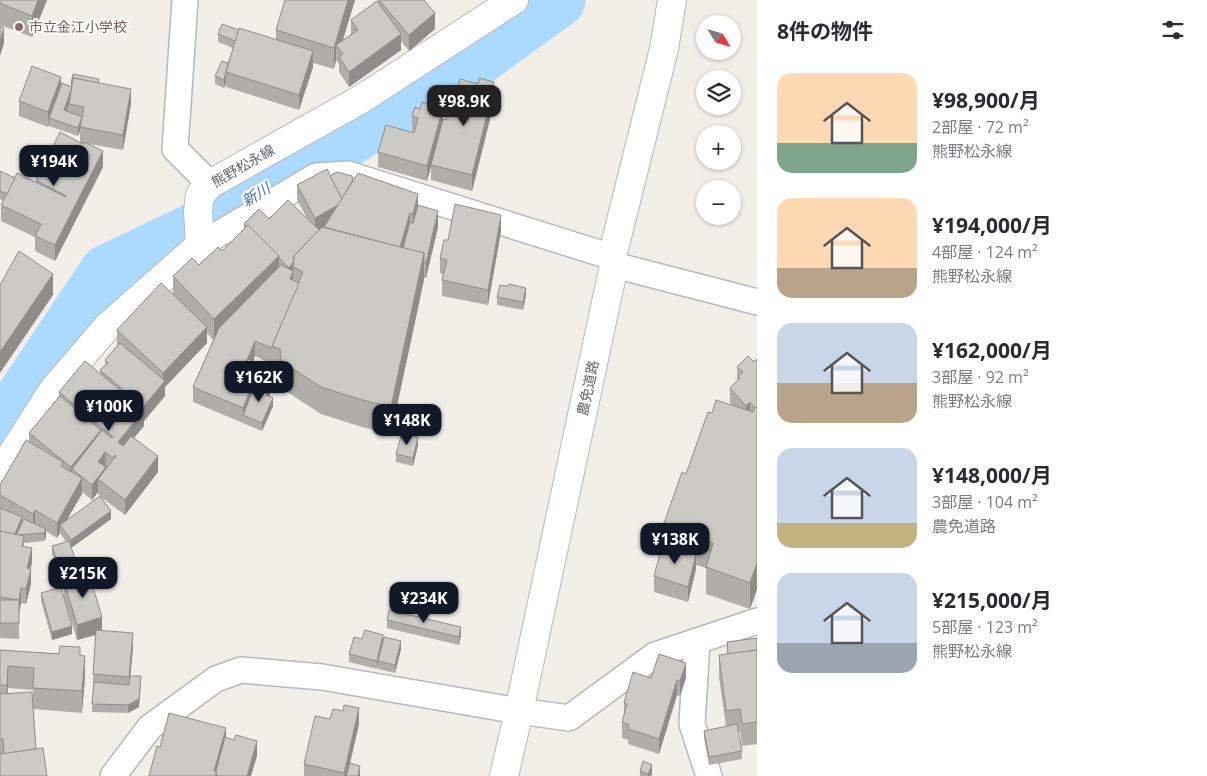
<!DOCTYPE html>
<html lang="ja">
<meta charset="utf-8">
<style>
body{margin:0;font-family:"Open Sans","Noto Sans JP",sans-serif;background:#f2f2f3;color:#2b2b33;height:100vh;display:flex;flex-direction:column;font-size:19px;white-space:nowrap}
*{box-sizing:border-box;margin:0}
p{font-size:16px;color:#7c7c81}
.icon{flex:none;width:28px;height:28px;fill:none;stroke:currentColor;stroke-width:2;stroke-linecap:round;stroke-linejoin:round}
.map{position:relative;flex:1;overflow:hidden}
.panel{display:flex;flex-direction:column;background:#fff;width:450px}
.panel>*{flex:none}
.needle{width:32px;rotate:127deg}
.tools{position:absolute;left:696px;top:15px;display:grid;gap:10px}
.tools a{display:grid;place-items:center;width:45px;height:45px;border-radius:50%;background:#fff;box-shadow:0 1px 4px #0004;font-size:25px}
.price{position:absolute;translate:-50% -42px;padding:0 11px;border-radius:10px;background:#111827;color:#fff;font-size:16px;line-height:32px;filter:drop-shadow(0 1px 2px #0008)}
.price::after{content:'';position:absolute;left:50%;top:30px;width:15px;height:11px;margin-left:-8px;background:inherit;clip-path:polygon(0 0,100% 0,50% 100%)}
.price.current{background:#222;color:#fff}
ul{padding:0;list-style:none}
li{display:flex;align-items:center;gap:15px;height:125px;padding:0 20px}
li span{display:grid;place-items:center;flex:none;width:140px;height:100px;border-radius:15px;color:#555}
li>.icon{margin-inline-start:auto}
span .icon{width:60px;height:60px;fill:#fffc;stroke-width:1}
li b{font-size:21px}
h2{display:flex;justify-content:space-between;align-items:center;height:60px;padding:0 20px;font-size:21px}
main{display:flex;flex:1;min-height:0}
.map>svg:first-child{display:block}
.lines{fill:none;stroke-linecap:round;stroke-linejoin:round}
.river{stroke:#aadaff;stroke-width:55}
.minor-casing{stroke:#b5b8bc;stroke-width:28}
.tertiary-casing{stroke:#b5b8bc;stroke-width:30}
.secondary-casing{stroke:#b6babf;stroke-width:30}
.minor{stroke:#fff;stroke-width:25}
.tertiary{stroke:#fff;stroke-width:28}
.secondary{stroke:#fff;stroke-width:28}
.wall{fill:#afaea9;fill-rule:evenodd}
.shaded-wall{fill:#8f8d8a}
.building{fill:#cccac5;stroke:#8f8d8a}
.education-dot{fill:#8d6e63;stroke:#fff;stroke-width:2}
.labels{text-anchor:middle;stroke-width:4;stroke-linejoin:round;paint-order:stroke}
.education-label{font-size:14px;fill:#785e54;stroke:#fff;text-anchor:start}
.street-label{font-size:14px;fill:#5f6368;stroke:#fff}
.water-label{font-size:15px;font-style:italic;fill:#4174aa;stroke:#fff}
</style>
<main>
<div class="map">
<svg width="757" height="776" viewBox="0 0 757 776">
<rect width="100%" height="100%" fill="#f1efe8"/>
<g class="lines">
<path class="river" d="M0 432 107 272 216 220 467 66 558 0"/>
<g class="minor-casing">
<g id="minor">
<path d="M185 0 175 149 210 184"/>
<path d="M200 245 316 176 348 174 612 257"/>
<path d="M614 265 757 302"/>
<path d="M697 641 692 724 709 776"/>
<path d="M113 776 150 727 216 679 241 670 322 677 519 711 569 718 655 655 757 621"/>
</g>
</g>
<g class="tertiary-casing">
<path id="tertiary" d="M504 776 519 711 614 265 612 257 664 49 672 0"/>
</g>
<g class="secondary-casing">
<path id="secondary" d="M0 473 53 390 107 327 200 245 198 211 200 195 210 184 363 98 514 0"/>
</g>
<use href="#minor" class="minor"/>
<use href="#tertiary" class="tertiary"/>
<use href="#secondary" class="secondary"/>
</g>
<g class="wall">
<path d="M0 0H47L32 37 0 25Z"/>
<path d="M285 0H355L342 41 351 35V20L378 3V0H424L435 29 409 51 401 41V50L349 87 339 72V64L336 60 334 69 313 63V67L299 110 226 87V83L224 88 215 84V76L228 63 233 48 218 42V34L239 30 276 40V30Z"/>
<path d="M99 83 131 104 123 150 89 144 103 167 55 261 35 251V237L1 221V205L3 201 0 199V171L15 178 36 182V180L80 142V131L78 136 49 126V125L48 127 19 116V101L61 85 71 86V84Z"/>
<path d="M494 97 493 107 472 191 431 180V166L427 181 378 167V152L414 133V132L412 131V116L446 120Z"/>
<path d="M330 176 353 180 418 208 438 227 426 278H424L391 434 362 427 321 414 281 388 280 376 272 373V364L255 356 253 361 263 385 270 395 269 397 273 406 262 431 193 402V387L213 340 207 333V343L165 387V396L144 421V426L134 438 158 472 125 515 101 497 111 519 71 548 81 576 102 631 133 648 130 676 141 684 139 707 128 713 92 712 93 690V674L96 635 77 640 64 597V590L52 554V546L66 542 60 533 57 538 46 531V537L44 541 24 543V546L32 563 30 569 31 584 26 604 21 603 19 614V639L0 638V485L29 442V433L59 397V392L100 374V370L105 365V360L118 346 117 345V330L173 295V276L199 265 222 251 244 229V224L269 219 307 218 297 200V185ZM82 492 92 500 98 492V494L100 496 67 520Z"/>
<path d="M501 231 488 305 442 296V280L443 274 440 273V258L448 240Z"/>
<path d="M526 295 523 310 497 305V297Z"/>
<path d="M757 359 750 609 706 594V568L696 565V569L688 602 654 592V576L663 544V526L712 413 732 405 730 403V388L737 381V367L754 362Z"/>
<path d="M418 445 413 466 396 462V454Z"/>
<path d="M41 593 72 634 52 640 41 601Z"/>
<path d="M387 620 461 635 459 645 387 628Z"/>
<path d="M757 638V744L742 746 740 731H738L742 751V759L709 765 704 738V731L726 726 719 677V655L727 654V642Z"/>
<path d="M362 639 383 641 401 649 395 673 378 669V664L377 669 349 662V654Z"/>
<path d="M0 650 80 655 85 677 82 713 33 709 36 749 0 754ZM8 688 33 690V707L8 694Z"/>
<path d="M651 678H686L680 696 677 695 659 754 628 744V740L622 738V722L624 716V703Z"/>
<path d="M330 719 359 724 350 763 360 774V776H304V764Z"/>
<path d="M640 771 652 773 651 776H640Z"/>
</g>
<g class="shaded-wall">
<path d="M38 0H47L32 37V16Z"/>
<path d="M348 0H355L340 50 336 45V60L334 69V48Z"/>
<path d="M435 13V29L409 51V35Z"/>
<path d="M4 28V43L0 56V41Z"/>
<path d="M401 34V50L349 87V72Z"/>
<path d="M313 51V67L299 110V95Z"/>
<path d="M226 75V83L224 88V80Z"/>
<path d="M61 77V92L49 118 48 127V112Z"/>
<path d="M494 82 493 107 472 191V175Z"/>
<path d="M72 87V95L64 118V110Z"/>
<path d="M131 89V104L123 150V135Z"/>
<path d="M443 108V124L427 181V166Z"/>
<path d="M82 117 80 127V131L78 136V128Z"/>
<path d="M103 151V167L55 261V245Z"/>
<path d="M418 194V216L413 235V214Z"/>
<path d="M343 202V217L315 233V218Z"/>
<path d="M438 211V227L426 278V263Z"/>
<path d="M410 213V234L403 257 399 250Z"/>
<path d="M501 215V231L488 305V290Z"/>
<path d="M322 233 293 267V287L289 283V268Z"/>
<path d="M424 253V280L391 434V407Z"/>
<path d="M279 256V277L214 340V319Z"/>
<path d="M53 274V295L0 373V352Z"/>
<path d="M526 288V295L523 310V302Z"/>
<path d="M207 327V343L165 387V396L144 421V426L118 457V442L143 412V407L163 383V373Z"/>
<path d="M255 341V356L245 381V365Z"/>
<path d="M261 364V379L243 415V423V408Z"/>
<path d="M270 387V395L266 403V395Z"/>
<path d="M273 398V406L262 431V423Z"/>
<path d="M750 402V418L746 421V406Z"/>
<path d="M101 430V445L72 469V481L71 482V467Z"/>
<path d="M418 437V445L413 466V458Z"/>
<path d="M105 452 106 483 98 479V492L92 500V485L98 462Z"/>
<path d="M158 456V472L125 515V500Z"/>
<path d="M82 478V494L62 528 60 525V533L57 538V523Z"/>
<path d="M35 510V525L33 529V514Z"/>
<path d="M111 511V519L71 548V540Z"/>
<path d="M22 517V525L18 535 14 537Z"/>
<path d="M46 529V537L44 541V533Z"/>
<path d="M32 548V563L27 583V568Z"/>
<path d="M696 554V569L688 602V587Z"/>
<path d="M757 563V590L750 609V583Z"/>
<path d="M31 569V584L26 604V589Z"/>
<path d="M21 588V603L19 614V639V600Z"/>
<path d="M102 617V633L77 640V625Z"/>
<path d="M72 626V634L52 640V632Z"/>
<path d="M461 627V635L459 645V637Z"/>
<path d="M133 633V648L129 692V677Z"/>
<path d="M383 635V643L378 661 377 669V661Z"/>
<path d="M401 641V649L395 673V665Z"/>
<path d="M85 656V677L82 713V691Z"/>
<path d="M686 663V678L680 696V681Z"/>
<path d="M8 666V688L7 707V685Z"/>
<path d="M141 676 139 707 128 713V705Z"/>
<path d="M677 680V695L659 754V739Z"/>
<path d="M359 708V724L347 776H344Z"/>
<path d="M226 728V750L218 776H214V771Z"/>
<path d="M257 741V756L251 776H247Z"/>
<path d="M652 765V773L651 776H648Z"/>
<path d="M360 766V776H358Z"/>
</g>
<g class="building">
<path d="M0 0H38L32 16 0 3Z"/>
<path d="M285 0H348L334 48 276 30Z"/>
<path d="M379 0H424L435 13 409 35Z"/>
<path d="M377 1 401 34 349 72 339 57 343 54 336 45 358 30 351 20Z"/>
<path d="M222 24 239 30 235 41 218 34Z"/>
<path d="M0 26 4 28 0 41Z"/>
<path d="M239 28 313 51 299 95 226 72Z"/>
<path d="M222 61 228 63 224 80 215 76Z"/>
<path d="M32 66 61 77 48 112 19 101Z"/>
<path d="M73 74 99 79 98 83 73 78 72 84H71Z"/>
<path d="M73 78 131 89 123 135 80 127 84 107 69 104Z"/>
<path d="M479 78 494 82 492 91H493L472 175 431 165 443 119 446 120 455 87H458L460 79 478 84Z"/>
<path d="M62 83 72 87 64 110 82 117 78 128 49 118Z"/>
<path d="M422 102 443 108 427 166 378 152 386 125 414 133 418 118 412 116 415 107 420 109Z"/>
<path d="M60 132 83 144 84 142 103 151 55 245 35 236 41 224 1 205 17 173 66 197V196L36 180Z"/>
<path d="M327 169 342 199 338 205 315 218 297 185Z"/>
<path d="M0 171 15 178 7 194 0 191Z"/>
<path d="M337 172 352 176 353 180 342 199 330 176Z"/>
<path d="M358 173 418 194 413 214 410 213 400 247 324 227Z"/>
<path d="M288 200 319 230 294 256 293 263 289 268 279 258V256L248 225 247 226 244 224 259 209 269 219Z"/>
<path d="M455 204 501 215 488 290 442 280 447 260 440 258 444 240H448Z"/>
<path d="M418 205 438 211 426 263 424 262V253L403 248 410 222 413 223Z"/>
<path d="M248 225 279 256 214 319 173 276 192 258 199 265 218 247 222 251Z"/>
<path d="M322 227 424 253 391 407 362 400 321 387 281 361 280 349 272 346 303 272 293 267 294 256Z"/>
<path d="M19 251 53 274 0 352V285Z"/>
<path d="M281 265 293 271 290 279 299 283 272 346V348L255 341 245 365V366L248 359 261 364 243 408 193 387 219 328Z"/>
<path d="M161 283 207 327 163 373 117 330Z"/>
<path d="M509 284 526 288 523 302 497 297 500 285 508 286Z"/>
<path d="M120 343 165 381 143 407 100 370 108 363 105 360Z"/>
<path d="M748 356 754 362 757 359V408H755L750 402 746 406 730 388 740 378 738 376 743 372 737 367Z"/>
<path d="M85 361 144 410 118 442 123 446 131 436 158 456 125 500 98 479 116 456 115 455 113 458 105 452 98 462 106 467 92 485 72 469 102 430 112 438 113 437 59 392Z"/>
<path d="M258 378 263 380 261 384 270 387 266 395 273 398 262 423 243 415Z"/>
<path d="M60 396 101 430 71 467 29 433Z"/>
<path d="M716 400 753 412 755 407 757 408V563L750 583 706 567 713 543 663 526 682 472 686 474 708 412 712 413Z"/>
<path d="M402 433 418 437 413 458 396 454Z"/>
<path d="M26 440 63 462 61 466 82 478 57 523 35 510 33 514 0 495V485Z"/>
<path d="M100 496 111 511 71 540 60 525Z"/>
<path d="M0 508 22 517 15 534 0 531Z"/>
<path d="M24 519 46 529 44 533 19 535H16Z"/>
<path d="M0 531 24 536 22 546 32 548 27 568 31 569 26 589 21 588 19 600 0 597Z"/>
<path d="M69 541 81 576 64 581V582L52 546Z"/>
<path d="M663 543 696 554 688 587 654 576Z"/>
<path d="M89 574 102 617 77 625 64 581Z"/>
<path d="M61 587 72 626 52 632 41 593Z"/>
<rect x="0" y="600" width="19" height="23"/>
<path d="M389 610 461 627 459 637 387 620Z"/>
<path d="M96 630 133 633 129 677 93 674Z"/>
<path d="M365 630 383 635 377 661 349 654 354 637 362 639Z"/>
<path d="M384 637 401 641 395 665 378 661Z"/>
<path d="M757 638V650L728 654 727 642Z"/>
<path d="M60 646 80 647V655L85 656 82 691 33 688 34 668 8 666 7 685H0V650L59 654Z"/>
<path d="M757 650V722L742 724 740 709 726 711 719 655Z"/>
<path d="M659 654 686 663 680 681 677 680 659 739 628 729 629 725 622 722 627 704 624 703 633 672 651 678Z"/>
<path d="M130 676H141L139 699 128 705 92 704 94 682 129 685Z"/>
<path d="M32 692 36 749 4 754 3 739H0V694Z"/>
<path d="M344 705 359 708 344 773 304 764 315 716 330 719 333 709 343 711Z"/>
<path d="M169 713 226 728 214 771H217L215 776H149L157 746 160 747Z"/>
<path d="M737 724 742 751 709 757 704 731Z"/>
<path d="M236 735 257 741 247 776H217L216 771 225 737 234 740Z"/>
<path d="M43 748 47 776H0V754Z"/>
<path d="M643 761 652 765 648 774 640 771Z"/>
<path d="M350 763 360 766 358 776H346Z"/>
</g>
<circle class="education-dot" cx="19" cy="27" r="5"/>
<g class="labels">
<g class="education-label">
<text x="29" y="32">市立金江小学校</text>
</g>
<g class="street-label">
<text transform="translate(243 166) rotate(-30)" y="5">熊野松永線</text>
<text transform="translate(588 388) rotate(-78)" y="5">農免道路</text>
</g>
<g class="water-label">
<text transform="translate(256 195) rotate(-32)" y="5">新川</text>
</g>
</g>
</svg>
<div class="tools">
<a><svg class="needle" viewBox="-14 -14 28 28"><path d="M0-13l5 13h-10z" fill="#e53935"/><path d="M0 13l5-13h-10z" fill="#7c7c81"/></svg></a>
<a><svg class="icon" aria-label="layers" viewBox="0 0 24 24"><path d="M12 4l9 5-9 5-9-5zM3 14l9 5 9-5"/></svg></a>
<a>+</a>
<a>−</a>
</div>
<b class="price current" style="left:464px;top:127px">¥98.9K</b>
<b class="price" style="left:54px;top:187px">¥194K</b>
<b class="price" style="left:259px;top:403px">¥162K</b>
<b class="price" style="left:109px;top:432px">¥100K</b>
<b class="price" style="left:407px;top:446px">¥148K</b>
<b class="price" style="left:675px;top:565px">¥138K</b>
<b class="price" style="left:83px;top:599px">¥215K</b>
<b class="price" style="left:424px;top:624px">¥234K</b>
</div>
<section class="panel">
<h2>8件の物件<svg class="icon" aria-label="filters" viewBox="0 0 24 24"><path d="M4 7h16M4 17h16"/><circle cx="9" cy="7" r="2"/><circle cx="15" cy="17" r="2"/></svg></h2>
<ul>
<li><span style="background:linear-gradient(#ffd9b3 70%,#7fa58c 0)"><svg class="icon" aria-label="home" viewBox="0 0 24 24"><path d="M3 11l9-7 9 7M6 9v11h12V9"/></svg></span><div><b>¥98,900/月</b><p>2部屋 · 72 m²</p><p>熊野松永線</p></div></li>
<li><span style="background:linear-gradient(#ffd9b3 70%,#b9a48a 0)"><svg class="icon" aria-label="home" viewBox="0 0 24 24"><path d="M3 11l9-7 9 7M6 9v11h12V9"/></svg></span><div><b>¥194,000/月</b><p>4部屋 · 124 m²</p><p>熊野松永線</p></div></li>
<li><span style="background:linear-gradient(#c9d6e8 60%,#b9a48a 0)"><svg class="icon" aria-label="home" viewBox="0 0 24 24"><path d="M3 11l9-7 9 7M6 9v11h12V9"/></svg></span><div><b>¥162,000/月</b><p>3部屋 · 92 m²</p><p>熊野松永線</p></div></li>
<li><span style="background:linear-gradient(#c9d6e8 75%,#c2b280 0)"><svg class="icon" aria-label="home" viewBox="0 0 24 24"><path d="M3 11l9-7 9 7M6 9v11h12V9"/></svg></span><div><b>¥148,000/月</b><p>3部屋 · 104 m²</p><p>農免道路</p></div></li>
<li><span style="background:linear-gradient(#c9d6e8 70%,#9aa5b1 0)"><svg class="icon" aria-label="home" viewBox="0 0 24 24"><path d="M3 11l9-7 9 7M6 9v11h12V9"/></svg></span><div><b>¥215,000/月</b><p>5部屋 · 123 m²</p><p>熊野松永線</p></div></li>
</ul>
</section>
</main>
